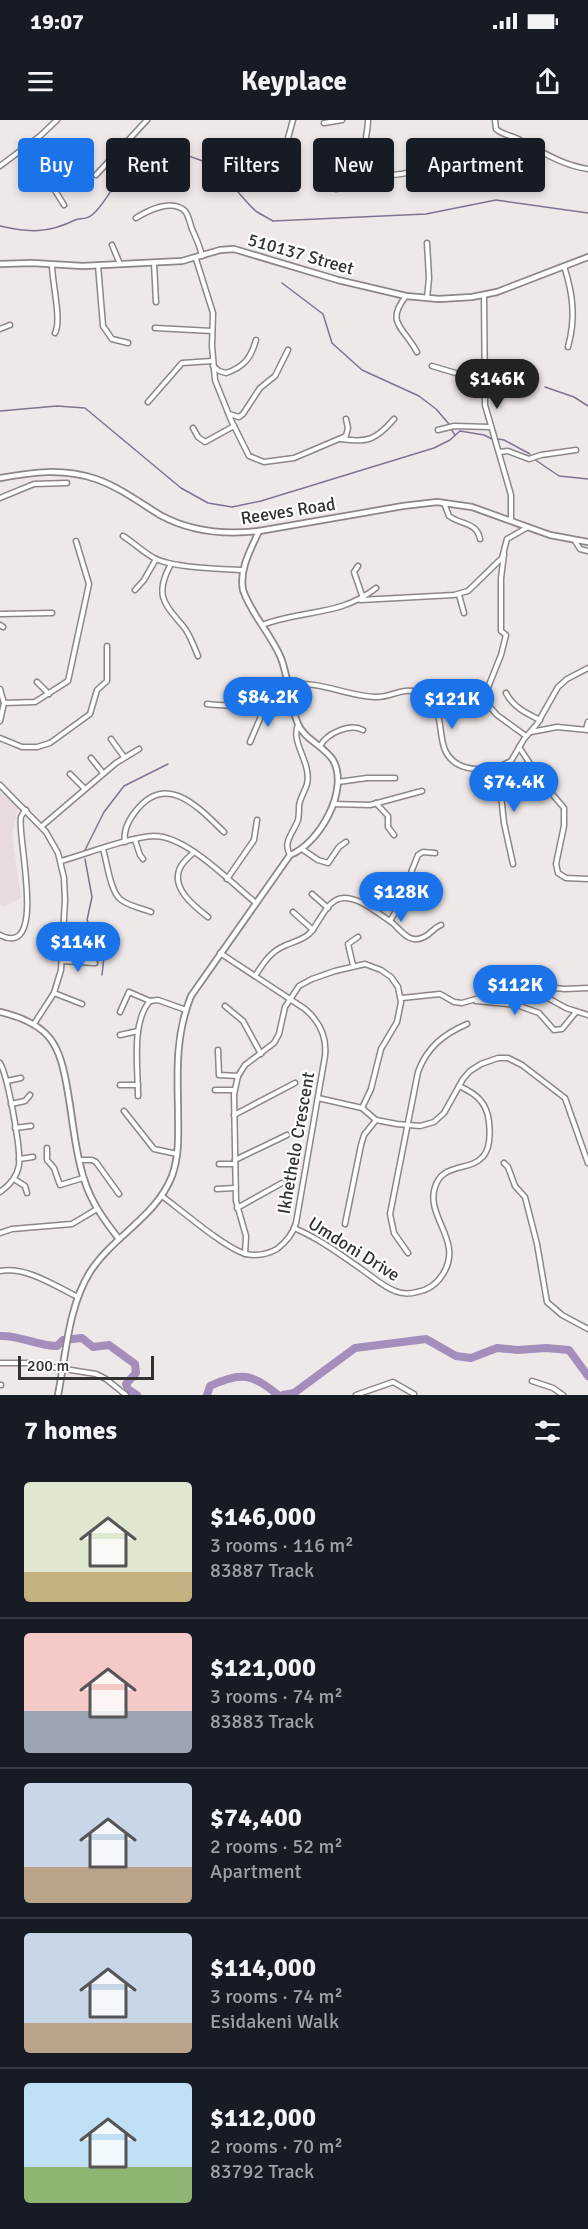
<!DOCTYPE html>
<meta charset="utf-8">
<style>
body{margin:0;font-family:Signika,sans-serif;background:#242831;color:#f1f3f6;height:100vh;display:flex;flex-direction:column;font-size:22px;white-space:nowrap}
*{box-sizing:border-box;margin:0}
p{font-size:20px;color:#9ea1a6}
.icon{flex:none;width:33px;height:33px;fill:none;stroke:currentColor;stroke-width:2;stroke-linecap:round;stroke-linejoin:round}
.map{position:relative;height:1275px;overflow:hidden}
.panel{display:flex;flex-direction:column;background:#171b24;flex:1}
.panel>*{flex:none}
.hud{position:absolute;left:18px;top:18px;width:552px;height:54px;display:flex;gap:12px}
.scale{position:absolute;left:18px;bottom:15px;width:136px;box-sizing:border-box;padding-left:6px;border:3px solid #343132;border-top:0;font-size:16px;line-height:21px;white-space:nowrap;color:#343132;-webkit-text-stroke:4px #fff;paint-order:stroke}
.price{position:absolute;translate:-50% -51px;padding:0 14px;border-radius:21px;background:#1a73e8;color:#fff;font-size:20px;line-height:39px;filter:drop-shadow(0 2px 3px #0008)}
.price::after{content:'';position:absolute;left:50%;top:36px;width:18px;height:14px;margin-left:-9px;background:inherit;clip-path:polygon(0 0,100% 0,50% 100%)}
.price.active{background:#222;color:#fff}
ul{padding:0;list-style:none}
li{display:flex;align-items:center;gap:18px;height:150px;padding:0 24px}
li+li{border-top:2px solid #363941}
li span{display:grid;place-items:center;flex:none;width:168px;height:120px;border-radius:6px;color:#555}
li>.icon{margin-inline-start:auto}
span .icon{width:72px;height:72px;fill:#fffc;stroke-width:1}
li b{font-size:26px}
h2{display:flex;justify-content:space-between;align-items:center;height:72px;padding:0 24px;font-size:26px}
.pill{padding:0 21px;border-radius:6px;background:#171b24;box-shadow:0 3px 9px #0003;font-size:21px;line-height:54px}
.pill.active{background:#1a73e8;color:#fff}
.status{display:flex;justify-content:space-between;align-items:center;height:42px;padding:0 30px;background:#171b24;direction:ltr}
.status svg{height:16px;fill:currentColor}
header{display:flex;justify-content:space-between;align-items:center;height:78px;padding:0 24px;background:#171b24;font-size:27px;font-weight:700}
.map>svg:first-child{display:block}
.built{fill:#e9dadd}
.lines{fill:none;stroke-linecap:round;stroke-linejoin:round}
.stream{stroke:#827292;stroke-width:1.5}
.river{stroke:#a48ebb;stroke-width:8}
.minor-casing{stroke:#8d8687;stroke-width:7}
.tertiary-casing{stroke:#8d8687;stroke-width:8}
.minor{stroke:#fff;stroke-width:4}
.tertiary{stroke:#fff;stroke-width:4.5}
.labels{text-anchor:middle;stroke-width:4.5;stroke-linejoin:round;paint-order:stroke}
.street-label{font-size:18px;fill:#343132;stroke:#fff}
</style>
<div class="status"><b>19:07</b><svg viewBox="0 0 49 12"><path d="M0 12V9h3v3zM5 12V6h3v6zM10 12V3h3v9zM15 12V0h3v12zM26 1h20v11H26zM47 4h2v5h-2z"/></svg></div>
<header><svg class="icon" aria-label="menu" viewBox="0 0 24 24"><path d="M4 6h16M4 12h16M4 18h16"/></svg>Keyplace<svg class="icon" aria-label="share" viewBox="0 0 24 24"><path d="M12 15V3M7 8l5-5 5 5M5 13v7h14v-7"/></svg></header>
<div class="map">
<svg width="588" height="1275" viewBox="0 0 588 1275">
<rect width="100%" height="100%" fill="#efe8e9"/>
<path class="built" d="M0 672 18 688 12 714 21 778 4 787 0 785Z"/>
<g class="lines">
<g class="stream">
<path d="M0 106C29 113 49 113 75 100 80 98 86 100 92 95 105 84 110 69 122 56 142 31 172 29 200 40 226 50 237 75 257 92 262 95 268 98 273 101L426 94 496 80 588 93"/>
<path d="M282 163 323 194 332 223 362 250 419 276 436 289 449 304"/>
<path d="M545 267 574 277 588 286"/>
<path d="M0 291 57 286 85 288 181 368 208 383 232 387 261 381 434 328 450 320 460 311 484 315 492 319"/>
<path d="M451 309 455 315"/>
<path d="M498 319 504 320 530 334"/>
<path d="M534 339 559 356 588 359"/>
<path d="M84 732 104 692 124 666 168 644"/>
<path d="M85 739 92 777 87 800 104 836 102 855"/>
</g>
<g class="river">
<path d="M0 1216C20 1215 37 1226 57 1226L63 1220 82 1218 93 1227 109 1225 135 1244 136 1253 126 1264 128 1269 137 1275"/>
<path d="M207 1275 210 1266C241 1251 253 1254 278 1275"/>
<path d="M283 1275 294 1273 355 1228 426 1219 456 1236 471 1238 497 1228 518 1230 546 1228 569 1230 588 1256"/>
</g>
<g class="minor-casing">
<g id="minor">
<path d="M368 0C368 11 364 22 365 33 367 62 398 56 418 50"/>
<path d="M495 0 496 9C503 15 510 15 518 19 541 31 561 45 588 49"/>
<path d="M324 3 342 0"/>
<path d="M288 18 293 0"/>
<path d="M20 31 46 56 64 85"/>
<path d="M0 46 40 16 57 0"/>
<path d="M96 55 147 0"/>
<path d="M336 69C359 67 359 54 365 35"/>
<path d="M136 98C147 91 172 78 185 91 189 96 190 104 192 109 196 118 200 126 202 136"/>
<path d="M112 125 120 144"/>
<path d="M196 139 213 193 212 226 215 260 231 300 249 336 264 342 294 338 346 316 348 308 346 299"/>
<path d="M154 143 156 182"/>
<path d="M52 145C52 162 62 201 55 213"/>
<path d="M98 145 103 206 112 219 128 223"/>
<path d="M564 146C573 174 576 198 568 227"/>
<path d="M484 175 485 285 511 375V400"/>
<path d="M406 176C385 203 403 206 417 232"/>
<path d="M427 178 429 158 427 123"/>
<path d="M155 208 212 211"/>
<path d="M0 209 10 205"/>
<path d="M213 246 219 251 226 253C244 247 251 238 256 220"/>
<path d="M432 246 459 254 476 251 485 253"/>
<path d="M148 282 182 243 212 241"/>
<path d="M229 294 239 297 243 294 260 268 275 256 288 230"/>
<path d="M193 308 198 317 205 322 234 306"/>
<path d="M438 310 454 306 490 307"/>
<path d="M341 319C367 323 376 320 394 299"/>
<path d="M499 332 508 331 529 339 541 335 576 330"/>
<path d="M0 378 34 364 67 363"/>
<path d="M444 383 449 396C461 405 477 402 480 419"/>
<path d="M123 416C134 423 143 432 154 438 173 448 221 449 243 450"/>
<path d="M575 421 580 429 588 431"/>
<path d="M504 434 501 458V511L506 515 501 535 487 570 488 579 490 587 497 595 526 616"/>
<path d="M171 444C155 473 162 482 183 506 190 514 194 527 198 536"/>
<path d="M358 446 354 452 363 478"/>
<path d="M135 470 144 460 156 439"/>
<path d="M459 475 464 493"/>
<path d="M360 480 454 475 468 471 502 438 507 419 528 407"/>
<path d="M0 494 52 493"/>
<path d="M0 505 3 507"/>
<path d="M262 505C303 489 339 497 376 468"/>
<path d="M37 562 49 574"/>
<path d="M289 565C319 560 346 576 375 577 394 578 405 563 424 576 445 590 437 610 445 630 456 655 492 652 511 641L524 619 537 604 558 567 567 559 588 548"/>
<path d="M0 569 4 583 0 601"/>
<path d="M506 573C513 587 526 593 540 600"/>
<path d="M4 583 35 582 68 561 89 464 76 421"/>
<path d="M207 584C236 587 266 586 295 590"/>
<path d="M586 609 588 602"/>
<path d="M531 612 557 607 588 610"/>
<path d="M0 618 22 627H37L50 623 90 594 97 570 107 561V526"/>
<path d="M111 619 124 637"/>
<path d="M250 622 265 587"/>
<path d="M320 626C327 613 350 603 363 610"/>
<path d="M519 627 542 662 564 688V706L556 744 558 753 566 758 588 759"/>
<path d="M91 638 103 653"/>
<path d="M508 643 500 666 504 703 513 744"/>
<path d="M70 654 85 669"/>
<path d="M338 662 367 658H395"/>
<path d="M0 665 46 712 58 733 64 758 65 780 61 850 54 873 34 904"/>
<path d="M376 683 388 696V707L394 715"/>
<path d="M333 684 370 685 422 671"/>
<path d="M42 706 116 643 139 629"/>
<path d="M135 720 140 735 143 739"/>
<path d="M125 722C123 711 128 701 135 692 166 651 198 687 224 712"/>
<path d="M103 729C107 742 110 770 120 779 128 786 141 788 151 792"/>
<path d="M302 729 318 740 328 743 339 727 346 722"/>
<path d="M194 732C190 736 184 741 181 746 169 767 194 786 208 797"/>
<path d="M290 735C282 722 294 712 298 700 299 695 299 691 299 686 300 678 305 671 307 664 312 643 290 622 298 605"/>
<path d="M61 741C86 734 130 717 154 716 187 716 230 762 256 783"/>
<path d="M227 759 254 720 257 700"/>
<path d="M312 774 328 788"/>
<path d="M293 792 313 810"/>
<path d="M390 801C401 809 408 825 424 817 431 814 433 808 441 805"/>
<path d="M64 810 87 811"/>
<path d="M0 815C49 840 16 713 21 697 22 694 23 693 26 690"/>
<path d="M62 841 95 843"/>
<path d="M353 845 348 824 358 817"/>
<path d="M255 856C263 844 270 832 284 826 293 822 302 820 309 814 320 803 327 778 344 778 361 778 377 793 390 801L405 776 412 750 418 735 423 732 435 733"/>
<path d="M528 867 566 888 588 895"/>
<path d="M54 873 82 884"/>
<path d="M402 878 440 874 454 882 462 883 500 872 533 866 565 869 588 868"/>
<path d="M476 881 517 885 539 893 554 910 562 909 576 892"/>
<path d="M225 886 243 901 261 934"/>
<path d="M120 892 129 872 150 881"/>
<path d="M120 915 138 911"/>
<path d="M218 930 219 955 238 956"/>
<path d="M0 943C8 957 21 1029 19 1045 17 1057 10 1065 0 1072"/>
<path d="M7 961 21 958"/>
<path d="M120 965H138"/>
<path d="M215 970H234"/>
<path d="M138 976C138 948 131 902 150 881L158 880 186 890"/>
<path d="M318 978 362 988 376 1000 397 1004 420 1006 434 1002 444 993 463 959 470 951 481 944 498 938H508L522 945 565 978 588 1043"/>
<path d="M11 984 25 981 30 975"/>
<path d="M124 991 154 1029 177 1034"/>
<path d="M234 995 295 963"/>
<path d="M15 1008 31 1006"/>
<path d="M47 1028V1040L54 1048 60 1065 83 1058"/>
<path d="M19 1039 33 1037"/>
<path d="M79 1040H92L96 1042 119 1074"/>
<path d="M235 1040 287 1015"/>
<path d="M504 1043 508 1047 515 1066 525 1077 537 1124 547 1182 562 1195 588 1209"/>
<path d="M219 1044H235"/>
<path d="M14 1059 25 1066 27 1073"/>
<path d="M217 1069 235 1068"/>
<path d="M162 1076C181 1090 226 1129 246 1134 256 1136 268 1134 277 1129 286 1122 293 1114 296 1103L325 936C327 917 319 901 305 889L220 833"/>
<path d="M237 1088 282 1063"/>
<path d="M345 1104 361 1025 364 1015 376 1000"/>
<path d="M294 1108C320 1119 341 1135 364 1151 374 1158 384 1167 395 1171 402 1174 410 1174 417 1172 428 1170 437 1164 443 1154 464 1121 425 1097 435 1067 446 1032 496 1065 489 1002 487 983 477 974 459 966"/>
<path d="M0 1113 12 1109 72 1104 97 1089"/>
<path d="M408 1133 394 1113 390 1094 418 952C427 927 444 914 467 904"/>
<path d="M245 1134 246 1116 236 1081 234 974 238 956 245 945 274 923 279 914 285 887 299 866 312 859 335 851 365 844 381 850 391 857 398 867 401 882 397 902 381 929 371 969 362 988"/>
<path d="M0 1151C26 1146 55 1166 78 1177"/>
<path d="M0 1243H27L96 1254 106 1259 126 1275"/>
<path d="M532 1261 553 1268 563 1275"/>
<path d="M0 1265H1"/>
<path d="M356 1275 393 1262 414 1274"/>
</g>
</g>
<g class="tertiary-casing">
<g id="tertiary">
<path d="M0 144 32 143 83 146 182 141 220 130 234 129 338 160 406 176 439 179 472 177 497 172 588 137"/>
<path d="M0 358C33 352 63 348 96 359 119 367 139 382 160 395 191 412 224 415 259 411L403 386 437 382 472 387 550 415 588 422"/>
<path d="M0 892C51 904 60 924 68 973 73 1001 75 1032 84 1059 91 1082 104 1100 119 1119"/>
<path d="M58 1275C66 1235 68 1187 90 1152 113 1116 156 1097 172 1056 180 1034 178 1011 178 988 177 949 176 913 191 876L290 735C319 724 350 670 333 640 324 626 304 619 298 604 289 583 289 559 281 538 271 514 251 494 243 470 239 449 251 429 259 411"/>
</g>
</g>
<use href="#minor" class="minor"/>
<use href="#tertiary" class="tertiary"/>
</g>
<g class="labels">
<g class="street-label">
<text transform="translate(301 134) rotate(16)" y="6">510137 Street</text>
<text transform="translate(288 391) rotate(-9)" y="6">Reeves Road</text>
<text transform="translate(296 1023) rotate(-80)" y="6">Ikhethelo Crescent</text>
<text transform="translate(354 1129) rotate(32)" y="6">Umdoni Drive</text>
</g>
</g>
</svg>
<div class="scale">200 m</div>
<b class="price active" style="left:497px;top:290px">$146K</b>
<b class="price" style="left:268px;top:608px">$84.2K</b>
<b class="price" style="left:452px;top:610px">$121K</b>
<b class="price" style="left:514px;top:693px">$74.4K</b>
<b class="price" style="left:401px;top:803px">$128K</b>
<b class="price" style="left:78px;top:853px">$114K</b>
<b class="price" style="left:515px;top:896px">$112K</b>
<div class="hud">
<a class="pill active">Buy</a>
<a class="pill">Rent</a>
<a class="pill">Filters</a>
<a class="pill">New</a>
<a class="pill">Apartment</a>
</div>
</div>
<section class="panel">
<h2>7 homes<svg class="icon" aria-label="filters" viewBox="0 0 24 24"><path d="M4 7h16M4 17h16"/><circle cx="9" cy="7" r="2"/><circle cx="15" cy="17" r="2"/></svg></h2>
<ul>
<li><span style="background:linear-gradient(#dfe7d0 75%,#c2b280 0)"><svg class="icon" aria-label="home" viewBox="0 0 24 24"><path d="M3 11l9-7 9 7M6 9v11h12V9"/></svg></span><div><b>$146,000</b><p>3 rooms · 116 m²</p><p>83887 Track</p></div></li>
<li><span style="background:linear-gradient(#f6c9c9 65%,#9aa5b1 0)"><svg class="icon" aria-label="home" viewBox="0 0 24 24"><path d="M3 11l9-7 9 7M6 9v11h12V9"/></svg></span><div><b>$121,000</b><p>3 rooms · 74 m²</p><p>83883 Track</p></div></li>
<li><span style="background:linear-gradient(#c9d6e8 70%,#b9a48a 0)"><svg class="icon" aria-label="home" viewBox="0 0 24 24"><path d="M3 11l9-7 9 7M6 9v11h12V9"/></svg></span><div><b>$74,400</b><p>2 rooms · 52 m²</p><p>Apartment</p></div></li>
<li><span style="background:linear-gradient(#c9d6e8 75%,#b9a48a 0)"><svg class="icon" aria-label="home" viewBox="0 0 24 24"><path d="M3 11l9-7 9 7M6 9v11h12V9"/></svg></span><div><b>$114,000</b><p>3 rooms · 74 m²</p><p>Esidakeni Walk</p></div></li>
<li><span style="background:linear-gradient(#bfe0f5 70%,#8fb573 0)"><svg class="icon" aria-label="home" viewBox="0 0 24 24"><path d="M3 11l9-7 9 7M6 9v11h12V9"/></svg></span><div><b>$112,000</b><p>2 rooms · 70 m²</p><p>83792 Track</p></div></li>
</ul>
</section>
